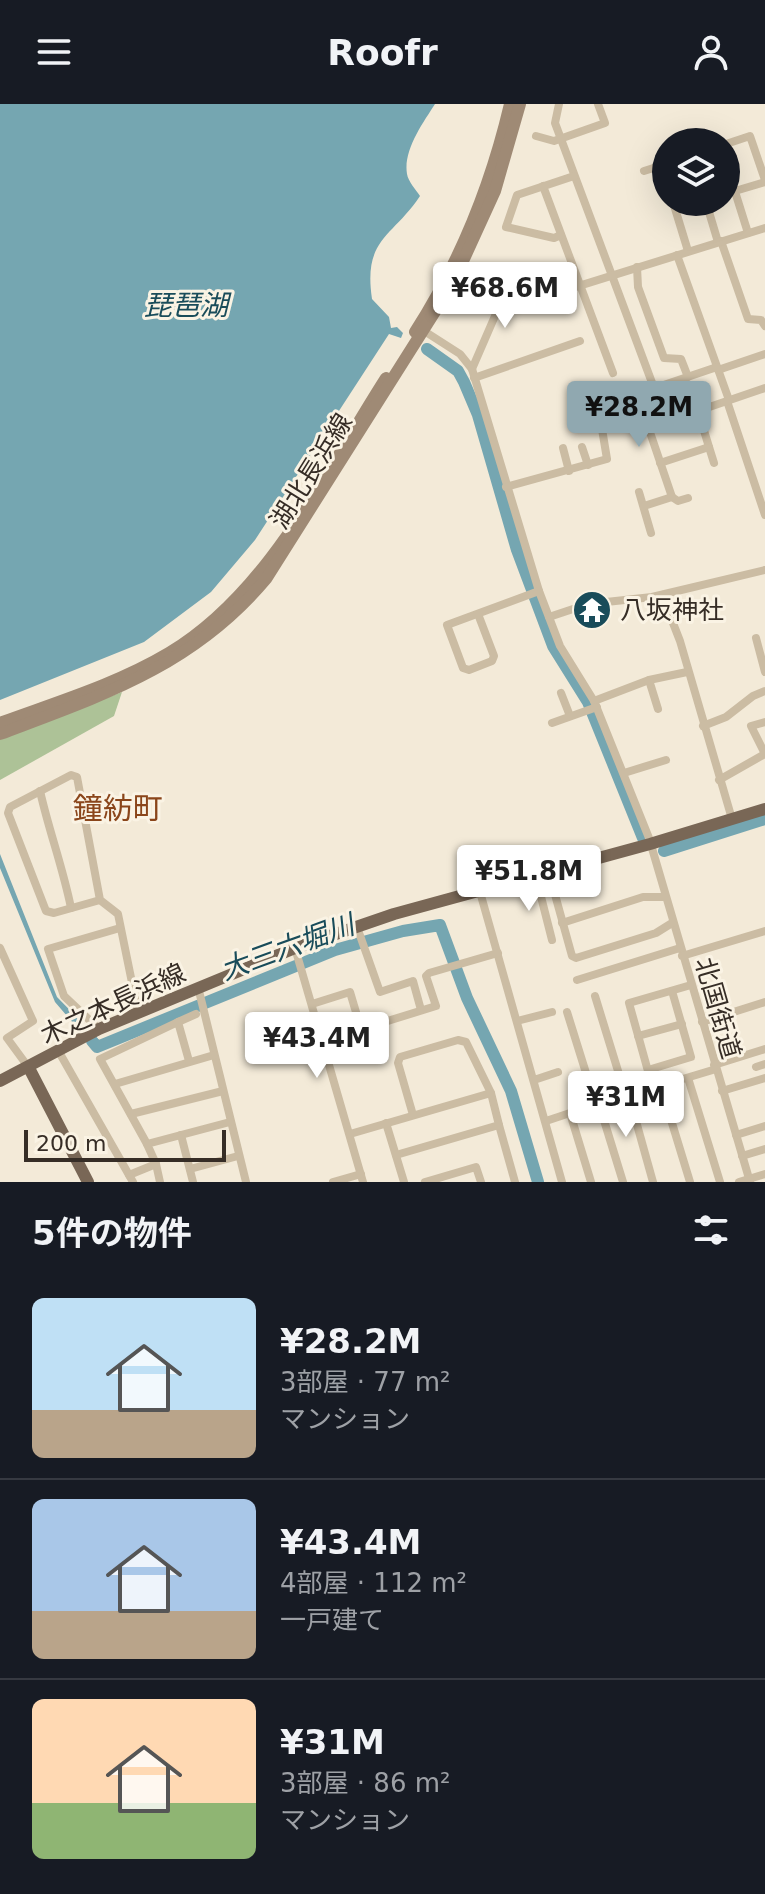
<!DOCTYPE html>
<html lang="ja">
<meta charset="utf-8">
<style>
body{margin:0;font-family:"DejaVu Sans","Noto Sans JP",sans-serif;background:#242831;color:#f1f3f6;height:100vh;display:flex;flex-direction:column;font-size:30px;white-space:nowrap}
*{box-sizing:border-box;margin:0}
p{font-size:26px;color:#9ea1a6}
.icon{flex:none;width:44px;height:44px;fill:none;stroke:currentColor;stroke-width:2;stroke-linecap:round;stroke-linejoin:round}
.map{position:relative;height:1078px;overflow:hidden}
.panel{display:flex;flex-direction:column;background:#171b24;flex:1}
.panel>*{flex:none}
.tools{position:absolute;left:652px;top:24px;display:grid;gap:16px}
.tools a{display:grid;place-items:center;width:88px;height:88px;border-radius:50%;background:#171b24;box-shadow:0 8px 32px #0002;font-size:40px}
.scale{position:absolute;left:24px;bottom:20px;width:202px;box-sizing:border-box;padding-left:8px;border:4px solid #362d26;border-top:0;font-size:22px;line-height:28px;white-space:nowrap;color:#362d26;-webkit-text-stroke:6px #faf3e4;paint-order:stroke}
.price{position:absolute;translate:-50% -68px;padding:0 18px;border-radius:8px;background:#fff;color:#222;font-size:26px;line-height:52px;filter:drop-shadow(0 2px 4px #0008)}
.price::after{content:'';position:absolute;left:50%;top:48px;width:24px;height:18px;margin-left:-12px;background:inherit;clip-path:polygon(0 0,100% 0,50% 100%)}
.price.active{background:#90a8b0;color:#111}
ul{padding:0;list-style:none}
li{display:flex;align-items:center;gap:24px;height:200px;padding:0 32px}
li+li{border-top:2px solid #363941}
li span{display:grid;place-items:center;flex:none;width:224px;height:160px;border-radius:12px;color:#555}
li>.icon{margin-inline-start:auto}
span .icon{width:96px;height:96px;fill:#fffc;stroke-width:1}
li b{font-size:34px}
h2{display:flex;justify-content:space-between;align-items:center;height:96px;padding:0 32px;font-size:34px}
header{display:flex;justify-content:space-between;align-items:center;height:104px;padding:0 32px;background:#171b24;font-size:36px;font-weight:800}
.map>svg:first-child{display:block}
.green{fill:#adc297}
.water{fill:#75a6b1}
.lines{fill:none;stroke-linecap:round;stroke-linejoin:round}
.river{stroke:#75a6b1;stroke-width:12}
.street{stroke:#cbbca3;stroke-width:8}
.secondary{stroke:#9f8a75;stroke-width:12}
.primary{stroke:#796756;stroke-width:12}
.labels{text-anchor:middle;stroke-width:6;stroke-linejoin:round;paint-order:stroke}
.street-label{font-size:26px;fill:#362d26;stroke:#faf3e4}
.poi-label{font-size:26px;fill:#362d26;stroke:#faf3e4;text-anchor:start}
.water-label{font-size:28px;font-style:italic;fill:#194c5a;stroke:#faf3e4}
.quarter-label{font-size:30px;fill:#8a451a;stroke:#faf3e4}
</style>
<header><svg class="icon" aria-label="menu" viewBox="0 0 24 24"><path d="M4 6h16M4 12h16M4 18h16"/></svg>Roofr<svg class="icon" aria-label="person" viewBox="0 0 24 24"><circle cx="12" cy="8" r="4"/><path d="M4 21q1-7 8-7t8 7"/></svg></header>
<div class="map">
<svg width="765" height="1078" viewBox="0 0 765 1078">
<rect width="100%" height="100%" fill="#f3ead8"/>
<path class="green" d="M122 588 114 612 0 676V635Z"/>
<g class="water">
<path d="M0 0H435C423 19 403 46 407 70 408 77 416 86 420 92 392 134 363 134 372 195L389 213 391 224 397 223 403 229 401 234 389 230 255 436 211 488 144 538 0 596Z"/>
<path d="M0 750 57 893 106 943 97 947 55 898 0 764Z"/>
</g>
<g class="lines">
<g class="river">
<path d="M427 245 458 267 464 278 478 311 517 446 553 542 588 598 643 734"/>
<path d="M664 747 765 715"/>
<path d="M92 937 97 943 335 846 403 827 440 821 467 894 511 987 538 1078"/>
</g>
<g class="street">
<path d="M559 0 555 19 654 284"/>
<path d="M536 32 554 37 605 19 598 0"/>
<path d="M726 40 750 32 765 76"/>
<path d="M726 59 748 129"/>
<path d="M662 61 666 75"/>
<path d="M644 67 666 60"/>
<path d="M543 82 613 269"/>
<path d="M735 87 765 78"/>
<path d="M673 98 688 147"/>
<path d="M706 98 718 138"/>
<path d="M561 131 554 134 506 123 517 91 574 72"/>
<path d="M721 137 748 215 761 216 765 222"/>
<path d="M677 151 729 296"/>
<path d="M637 163 638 183 664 254 681 255 688 273"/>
<path d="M495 208 765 124"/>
<path d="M421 225 460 250 472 265 539 487 560 542 594 597 649 734 750 1078"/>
<path d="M472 265 511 175"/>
<path d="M718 266 765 250"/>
<path d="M474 274 580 237"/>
<path d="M611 293 618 311"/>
<path d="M727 297 765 411"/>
<path d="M648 324 765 284"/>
<path d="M582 343 588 361"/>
<path d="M709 343 714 359"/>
<path d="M563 344 569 367"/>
<path d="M660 359 709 343 698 307"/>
<path d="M506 383 607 355 601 319 641 301"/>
<path d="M639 388 651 429"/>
<path d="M672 393 678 397 688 394"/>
<path d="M644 402 672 393 637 290 717 263"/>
<path d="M662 491 680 537 732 715"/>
<path d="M478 510 494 552 492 557 469 566 463 564 447 521 539 487"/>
<path d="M549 513 588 500 652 493 765 466"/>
<path d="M756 534 765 568"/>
<path d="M649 576 658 605"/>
<path d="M561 589 570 612"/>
<path d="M594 597 649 576 687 568"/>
<path d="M765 618 751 622 765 650"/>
<path d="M552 619 597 603"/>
<path d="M703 622 726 613 753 592 765 587"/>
<path d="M624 669 666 656"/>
<path d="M719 676 763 651"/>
<path d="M40 687C49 727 63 764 71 804"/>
<path d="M549 769 572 852 576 854 656 829 672 819"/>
<path d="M536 773 552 836"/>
<path d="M480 788 562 1078"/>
<path d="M100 796 54 809 46 807 8 709 10 703 71 671 77 673 100 796 118 810 138 908"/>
<path d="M562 819 643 793H665"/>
<path d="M357 823 380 888 413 877 421 906"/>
<path d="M0 844 33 917 7 934 29 964"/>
<path d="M295 844 363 1078"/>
<path d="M682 852 765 827"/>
<path d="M577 876 680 844"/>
<path d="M198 883 246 1078"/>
<path d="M595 892 626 993"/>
<path d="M312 900 350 888 361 925"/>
<path d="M567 908 596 1001"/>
<path d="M517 917 552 908"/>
<path d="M178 918 196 910"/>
<path d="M702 918 765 898"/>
<path d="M99 925 64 892 48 845 120 824"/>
<path d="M638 932 682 920"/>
<path d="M323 937 436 902 426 872 429 869 498 849"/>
<path d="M59 948 133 1078"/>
<path d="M714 961 765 945"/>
<path d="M756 963 765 960"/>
<path d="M648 966 691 953 672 887"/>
<path d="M688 974 720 1078"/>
<path d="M534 976 558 968"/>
<path d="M115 980 214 951"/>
<path d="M661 983 690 1078"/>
<path d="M653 985 629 899 691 881"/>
<path d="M722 987 765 974"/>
<path d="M629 992 653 1078"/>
<path d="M599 1000 623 1078"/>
<path d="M570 1009 716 965"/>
<path d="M131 1010 223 987"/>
<path d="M546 1017 570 1009 591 1078"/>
<path d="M386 1019 404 1078"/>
<path d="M499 1021 515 1078"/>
<path d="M350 1030 491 989"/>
<path d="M181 1031 193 1078"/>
<path d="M736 1031 765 1022"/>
<path d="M147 1040 100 955 178 918 189 957"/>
<path d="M396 1051 499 1021 491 989 466 938 458 936 400 953 398 959 413 1011"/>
<path d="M742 1052 765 1045"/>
<path d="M156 1060 160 1078"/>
<path d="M190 1065 238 1052"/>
<path d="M129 1071 156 1060 147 1040 230 1018"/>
<path d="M333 1078 361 1070"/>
<path d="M425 1078 476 1063 481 1078"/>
<path d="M739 1078 765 1070"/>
</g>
<g class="secondary">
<path d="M415 228C460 158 491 81 510 0"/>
<path d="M0 619C57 598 117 580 169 549 268 490 325 369 386 274"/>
<path d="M0 630C103 591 193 562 266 475L453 179 495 87 520 0"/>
</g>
<g class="primary">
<path d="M29 964 88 1078"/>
<path d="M0 977 99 925 295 844 394 810 650 740 765 705"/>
</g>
</g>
<defs>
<g id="temple-disc" transform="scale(2)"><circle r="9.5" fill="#194c5a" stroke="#faf3e4"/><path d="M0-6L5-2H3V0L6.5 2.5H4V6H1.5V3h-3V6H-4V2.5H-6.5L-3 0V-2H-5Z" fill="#fff"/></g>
</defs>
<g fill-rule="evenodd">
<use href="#temple-disc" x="592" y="506"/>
</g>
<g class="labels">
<g class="street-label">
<text transform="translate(311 367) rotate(-58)" y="9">湖北長浜線</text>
<text transform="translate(113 900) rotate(-25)" y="9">木之本長浜線</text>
<text transform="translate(718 904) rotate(74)" y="9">北国街道</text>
</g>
<g class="poi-label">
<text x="620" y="515">八坂神社</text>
</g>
<g class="water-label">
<text x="186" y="211">琵琶湖</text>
<text transform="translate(287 843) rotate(-20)" y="10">大三六堀川</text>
</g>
<g class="quarter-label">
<text x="118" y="715">鐘紡町</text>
</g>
</g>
</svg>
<div class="tools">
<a><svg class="icon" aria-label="layers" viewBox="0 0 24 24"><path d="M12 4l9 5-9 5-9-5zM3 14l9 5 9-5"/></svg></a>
</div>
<div class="scale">200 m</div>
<b class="price" style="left:505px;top:226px">¥68.6M</b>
<b class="price active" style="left:639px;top:345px">¥28.2M</b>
<b class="price" style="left:529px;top:809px">¥51.8M</b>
<b class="price" style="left:317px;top:976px">¥43.4M</b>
<b class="price" style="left:626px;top:1035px">¥31M</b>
</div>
<section class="panel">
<h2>5件の物件<svg class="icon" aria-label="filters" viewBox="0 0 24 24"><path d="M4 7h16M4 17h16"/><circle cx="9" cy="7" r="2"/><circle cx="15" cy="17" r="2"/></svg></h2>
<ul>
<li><span style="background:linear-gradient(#bfe0f5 70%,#b9a48a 0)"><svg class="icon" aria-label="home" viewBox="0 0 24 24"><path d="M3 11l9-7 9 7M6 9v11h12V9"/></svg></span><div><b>¥28.2M</b><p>3部屋 · 77 m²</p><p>マンション</p></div></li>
<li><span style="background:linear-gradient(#a9c7e8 70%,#b9a48a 0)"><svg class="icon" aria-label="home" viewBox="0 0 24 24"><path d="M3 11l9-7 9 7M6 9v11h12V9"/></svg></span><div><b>¥43.4M</b><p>4部屋 · 112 m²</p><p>一戸建て</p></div></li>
<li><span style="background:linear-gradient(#ffd9b3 65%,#8fb573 0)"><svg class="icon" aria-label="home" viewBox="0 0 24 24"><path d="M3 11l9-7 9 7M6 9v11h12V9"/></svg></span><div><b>¥31M</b><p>3部屋 · 86 m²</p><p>マンション</p></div></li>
</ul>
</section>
